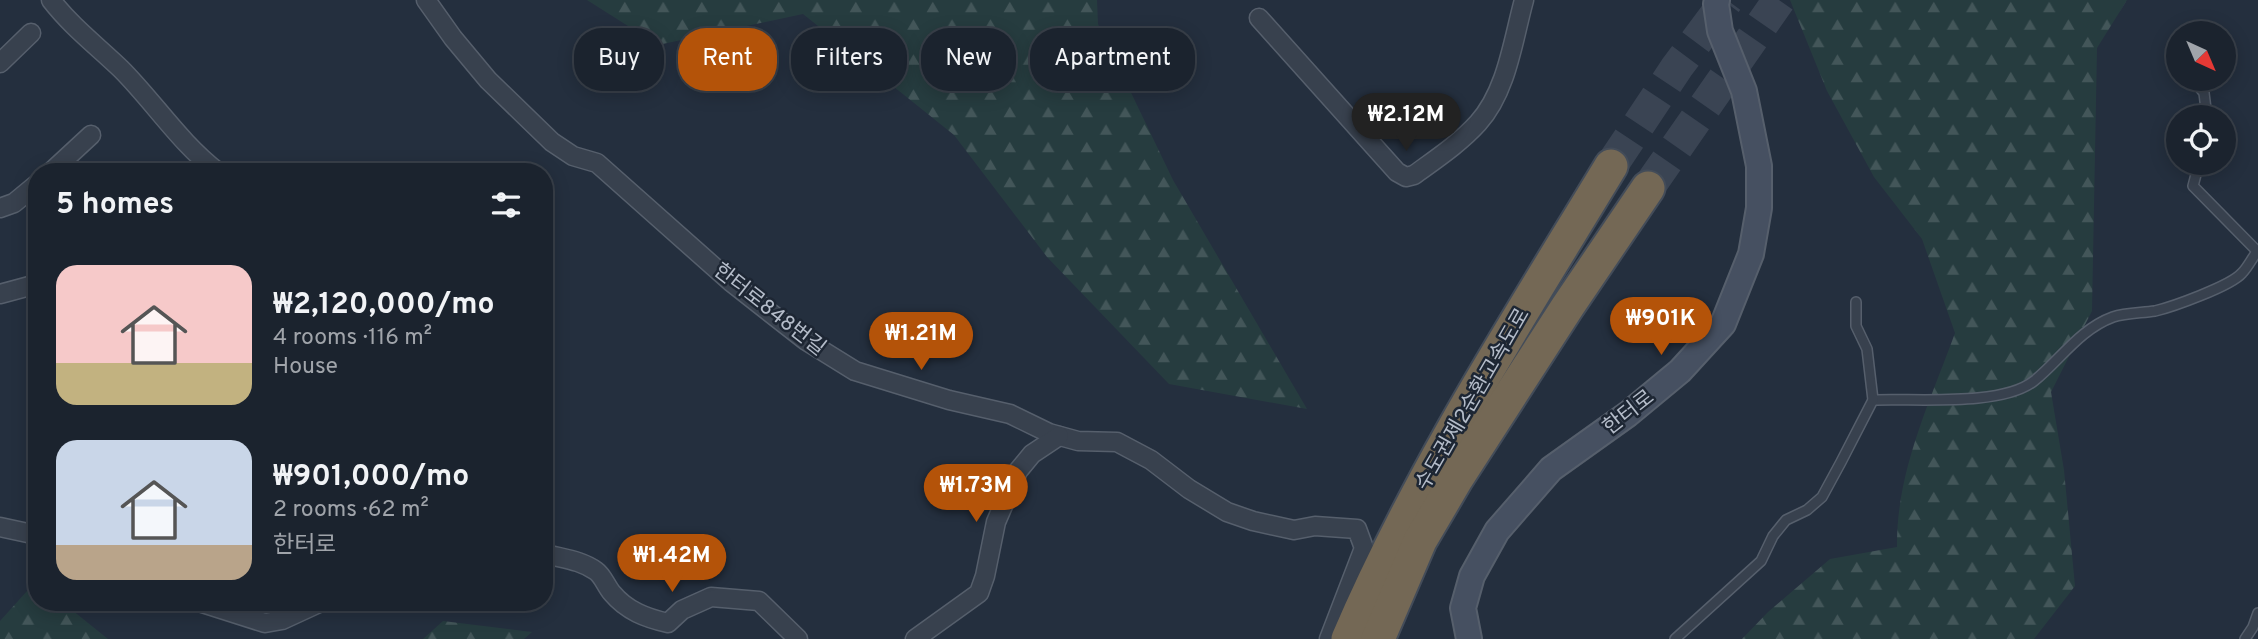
<!DOCTYPE html>
<meta charset="utf-8">
<style>
body{margin:0;font-family:Overpass,"Noto Sans KR",sans-serif;background:#282f3a;color:#f1f3f6;height:100vh;display:flex;flex-direction:column;font-size:26px;white-space:nowrap}
*{box-sizing:border-box;margin:0}
p{font-size:23px;color:#a0a4aa}
.icon{flex:none;width:38px;height:38px;fill:none;stroke:currentColor;stroke-width:2;stroke-linecap:round;stroke-linejoin:round}
.map{position:relative;flex:1;overflow:hidden}
.drawer{position:absolute;left:28px;top:163px;width:525px;height:448px;display:flex;flex-direction:column;background:#1b232e;border-radius:28px;box-shadow:0 4px 18px #0003,0 0 0 2px #39404a}
.drawer>*{flex:none}
.guide{position:absolute;left:574px;top:28px;width:665px;height:63px;display:flex;gap:14px}
.needle{width:46px;rotate:136deg}
.fabs{position:absolute;left:2166px;top:21px;display:grid;gap:14px}
.fabs a{display:grid;place-items:center;width:70px;height:70px;border-radius:50%;background:#1b232e;box-shadow:0 4px 18px #0003,0 0 0 2px #39404a;font-size:35px}
.price{position:absolute;translate:-50% -60px;padding:0 16px;border-radius:24px;background:#b45309;color:#fff;font-size:23px;line-height:46px;filter:drop-shadow(0 2px 4px #0008)}
.price::after{content:'';position:absolute;left:50%;top:42px;width:21px;height:16px;margin-left:-10px;background:inherit;clip-path:polygon(0 0,100% 0,50% 100%)}
.price.selected{background:#222;color:#fff}
ul{padding:0;list-style:none}
li{display:flex;align-items:center;gap:21px;height:175px;padding:0 28px}
li span{display:grid;place-items:center;flex:none;width:196px;height:140px;border-radius:21px;color:#555}
li>.icon{margin-inline-start:auto}
span .icon{width:84px;height:84px;fill:#fffc;stroke-width:1}
li b{font-size:30px}
h2{display:flex;justify-content:space-between;align-items:center;height:84px;padding:0 28px;font-size:30px}
.tag{padding:0 24px;border-radius:28px;background:#1b232e;box-shadow:0 4px 18px #0003,0 0 0 2px #39404a;font-size:24px;line-height:63px}
.tag.selected{background:#b45309;color:#fff}
.map>svg:first-child{display:block}
.forest{fill:url(#forest-firs)}
.lines{fill:none;stroke-linecap:round;stroke-linejoin:round}
.motorway-tunnel{stroke:#3a4453;stroke-width:33;stroke-dasharray:33 17;stroke-linecap:butt}
.service-casing{stroke:#565f6c;stroke-width:12}
.minor-casing{stroke:#565f6c;stroke-width:21}
.secondary-casing{stroke:#565f6c;stroke-width:28}
.motorway-casing{stroke:#434c59;stroke-width:37}
.service{stroke:#38414e;stroke-width:9}
.minor{stroke:#38414e;stroke-width:18}
.secondary{stroke:#465061;stroke-width:24}
.motorway{stroke:#746855;stroke-width:33}
.labels{text-anchor:middle;stroke-width:5;stroke-linejoin:round;paint-order:stroke}
.street-label{font-size:21px;fill:#b4bcc9;stroke:#1d2633}
</style>
<div class="map">
<svg width="2258" height="639" viewBox="0 0 2258 639">
<defs>
<pattern id="forest-firs" width="22" height="20" patternUnits="userSpaceOnUse" patternTransform="scale(1.75)"><rect width="22" height="20" fill="#263c3f"/><path d="M5 1l3.5 6h-7zM16 11l3.5 6h-7z" fill="#435659"/></pattern>
</defs>
<rect width="100%" height="100%" fill="#242f3e"/>
<g class="forest">
<path d="M587 0H1097L1098 24 1173 180 1307 409 1169 384 1047 257 954 135 803 14 658 45Z"/>
<path d="M1790 0H2127L2097 48 2092 311 2051 392 2064 470 2075 586 2034 639H1742L1768 612 1830 559 1897 547C1896 472 1930 402 1955 333L1922 239 1874 177 1827 91Z"/>
<path d="M36 581 37 602H62L108 639H0V621Z"/>
<path d="M443 621 532 632 524 639H423Z"/>
</g>
<g class="lines">
<g class="motorway-tunnel">
<path d="M1611 166 1677 67 1727 0"/>
<path d="M1648 188 1779 0"/>
</g>
<g class="service-casing">
<g id="service">
<path d="M2193 79 2204 93 2207 117"/>
<path d="M2199 163 2193 186 2258 252"/>
<path d="M1873 400C1914 398 2001 407 2034 381 2060 360 2080 329 2113 317 2125 313 2141 313 2155 311 2172 307 2231 286 2242 273 2248 267 2252 258 2257 252"/>
<path d="M1675 639 1761 561 1773 536 1786 520 1807 510 1822 497 1841 462 1873 400 1867 349 1856 326V302"/>
<path d="M2245 639 2253 627 2258 613"/>
</g>
</g>
<g class="minor-casing">
<g id="minor">
<path d="M51 0C72 27 97 46 121 69 154 102 180 143 218 172"/>
<path d="M426 0 453 38 488 80 552 142 573 156 597 163 731 282 805 340 855 371 949 400 1010 414 1049 433 1078 441 1117 442 1151 460 1189 489 1227 512 1253 521 1294 530 1315 526 1357 529 1364 548 1329 639"/>
<path d="M1259 18 1397 172 1406 177 1414 175C1436 159 1460 143 1478 123 1507 91 1513 40 1524 0"/>
<path d="M0 63 31 33"/>
<path d="M51 172 91 135"/>
<path d="M0 208 14 203 37 184"/>
<path d="M0 294 37 284"/>
<path d="M0 527 37 535"/>
<path d="M544 556 550 555C566 559 582 561 596 571 603 576 606 586 612 593 627 611 646 618 668 623L682 610 711 597 759 601 798 639"/>
<path d="M199 602 265 623 282 620 321 602"/>
<path d="M915 639 979 593 985 576 996 522 1018 471 1032 454 1059 436"/>
</g>
</g>
<g class="secondary-casing">
<path id="secondary" d="M1469 639 1463 608 1472 576 1497 531 1551 469 1628 414 1680 371 1723 324 1751 254 1759 208V166L1744 91 1720 31 1716 4 1717 0"/>
</g>
<g class="motorway-casing">
<g id="motorway">
<path d="M1348 639C1419 473 1517 321 1611 166"/>
<path d="M1378 639 1420 541 1457 478 1568 306 1648 188"/>
</g>
</g>
<use href="#service" class="service"/>
<use href="#minor" class="minor"/>
<use href="#secondary" class="secondary"/>
<use href="#motorway" class="motorway"/>
</g>
<g class="labels">
<g class="street-label">
<text transform="translate(770 309) rotate(38)" y="7">한터로848번길</text>
<text transform="translate(1472 399) rotate(-60)" y="7">수도권제2순환고속도로</text>
<text transform="translate(1628 412) rotate(-38)" y="7">한터로</text>
</g>
</g>
</svg>
<div class="fabs">
<a><svg class="needle" viewBox="-14 -14 28 28"><path d="M0-13l5 13h-10z" fill="#e53935"/><path d="M0 13l5-13h-10z" fill="#a0a4aa"/></svg></a>
<a><svg class="icon" aria-label="locate" viewBox="0 0 24 24"><circle cx="12" cy="12" r="6"/><path d="M12 2v4M12 18v4M2 12h4M18 12h4"/></svg></a>
</div>
<b class="price selected" style="left:1406px;top:153px">₩2.12M</b>
<b class="price" style="left:1661px;top:357px">₩901K</b>
<b class="price" style="left:921px;top:372px">₩1.21M</b>
<b class="price" style="left:976px;top:524px">₩1.73M</b>
<b class="price" style="left:672px;top:594px">₩1.42M</b>
<div class="guide">
<a class="tag">Buy</a>
<a class="tag selected">Rent</a>
<a class="tag">Filters</a>
<a class="tag">New</a>
<a class="tag">Apartment</a>
</div>
<section class="drawer">
<h2>5 homes<svg class="icon" aria-label="filters" viewBox="0 0 24 24"><path d="M4 7h16M4 17h16"/><circle cx="9" cy="7" r="2"/><circle cx="15" cy="17" r="2"/></svg></h2>
<ul>
<li><span style="background:linear-gradient(#f6c9c9 70%,#c2b280 0)"><svg class="icon" aria-label="home" viewBox="0 0 24 24"><path d="M3 11l9-7 9 7M6 9v11h12V9"/></svg></span><div><b>₩2,120,000/mo</b><p>4 rooms · 116 m²</p><p>House</p></div></li>
<li><span style="background:linear-gradient(#c9d6e8 75%,#b9a48a 0)"><svg class="icon" aria-label="home" viewBox="0 0 24 24"><path d="M3 11l9-7 9 7M6 9v11h12V9"/></svg></span><div><b>₩901,000/mo</b><p>2 rooms · 62 m²</p><p>한터로</p></div></li>
</ul>
</section>
</div>
